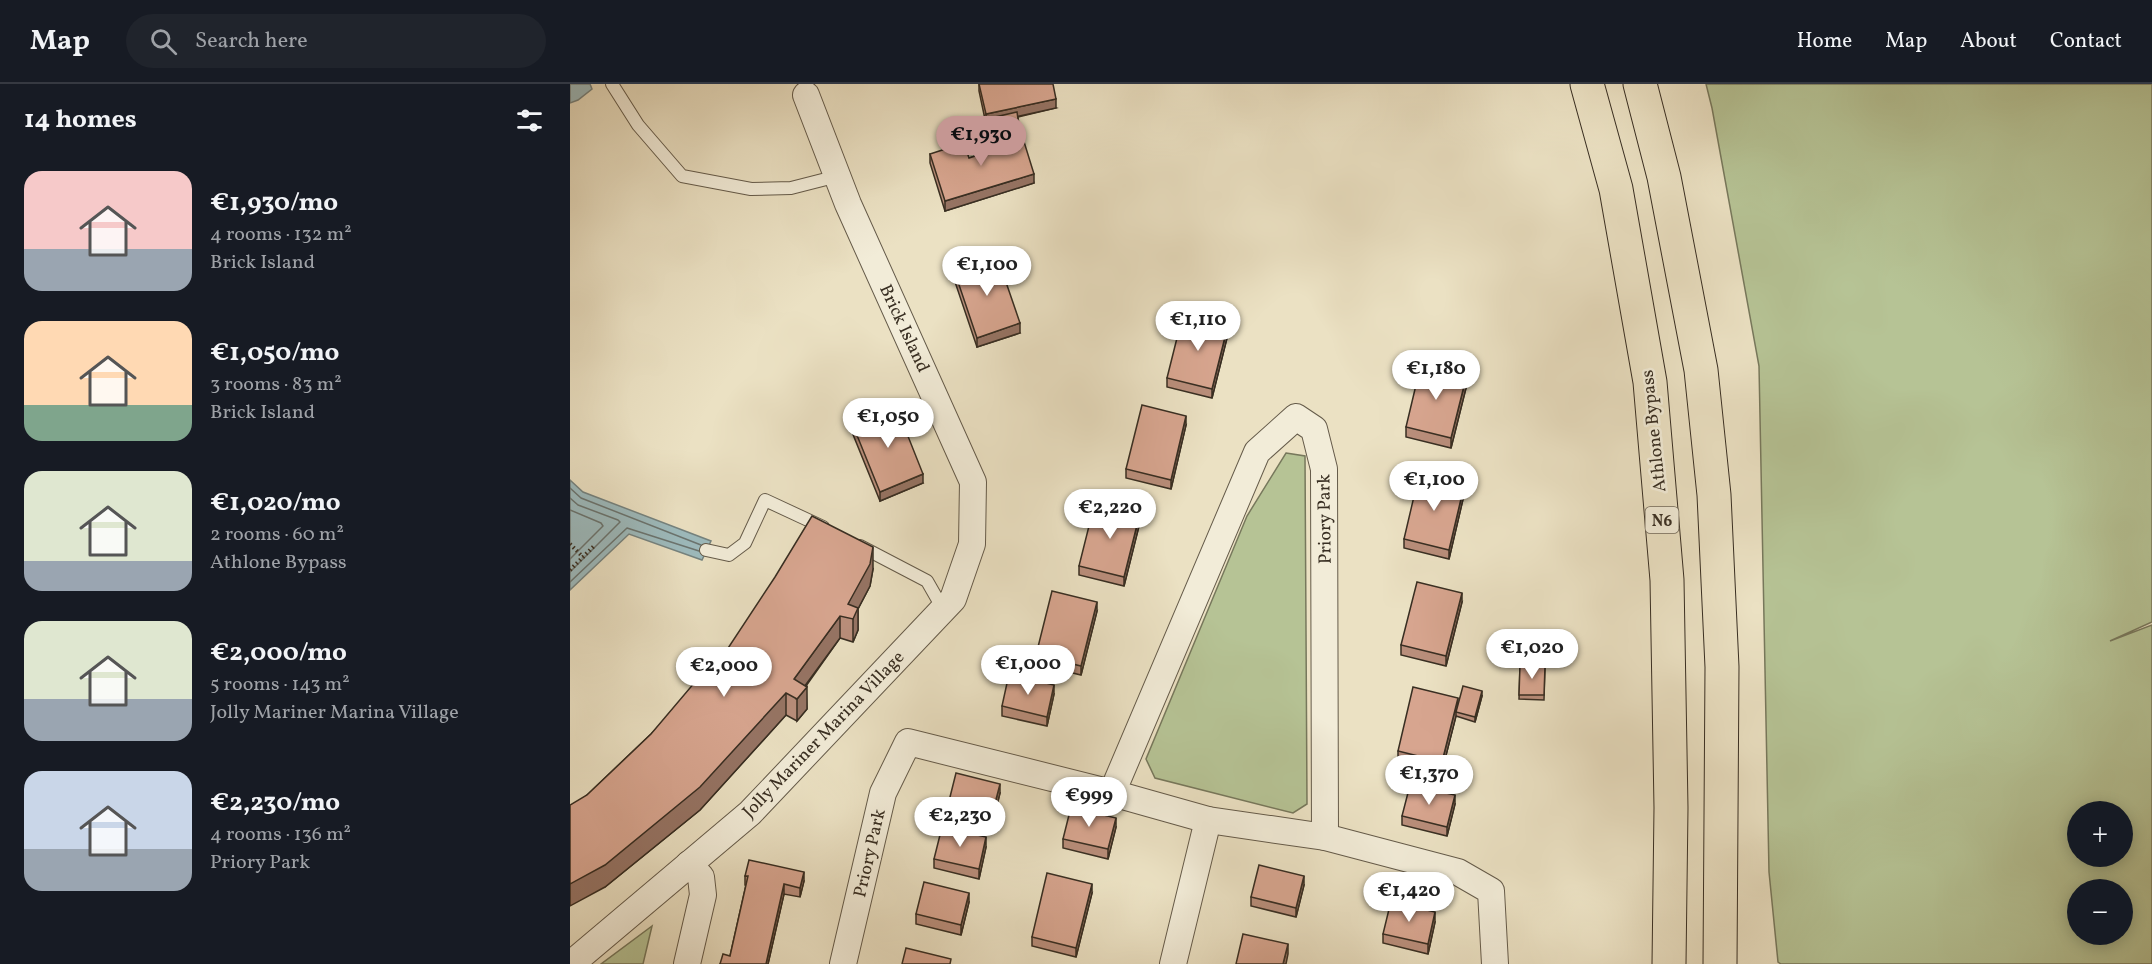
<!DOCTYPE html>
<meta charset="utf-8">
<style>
body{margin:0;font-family:Vollkorn,serif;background:#20242c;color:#f1f3f6;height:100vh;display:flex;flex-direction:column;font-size:22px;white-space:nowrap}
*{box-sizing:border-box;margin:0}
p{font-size:20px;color:#9ea1a6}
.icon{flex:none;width:33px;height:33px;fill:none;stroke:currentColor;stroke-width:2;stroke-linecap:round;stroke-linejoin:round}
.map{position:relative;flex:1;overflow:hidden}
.sheet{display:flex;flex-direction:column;background:#171b24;width:570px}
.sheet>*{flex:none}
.buttons{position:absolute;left:1497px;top:717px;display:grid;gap:12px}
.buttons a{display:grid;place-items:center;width:66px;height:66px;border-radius:50%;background:#171b24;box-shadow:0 3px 15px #0003;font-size:30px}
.price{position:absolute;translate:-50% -51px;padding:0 14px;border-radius:21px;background:#fff;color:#222;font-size:20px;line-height:39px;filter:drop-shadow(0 2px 3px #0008)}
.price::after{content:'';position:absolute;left:50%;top:36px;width:18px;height:14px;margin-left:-9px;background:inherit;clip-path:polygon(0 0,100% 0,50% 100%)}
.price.active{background:#c59692;color:#111}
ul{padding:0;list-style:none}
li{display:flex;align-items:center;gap:18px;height:150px;padding:0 24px}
li span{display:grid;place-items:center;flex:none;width:168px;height:120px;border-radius:18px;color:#555}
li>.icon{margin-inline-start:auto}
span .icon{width:72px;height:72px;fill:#fffc;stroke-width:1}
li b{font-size:26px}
h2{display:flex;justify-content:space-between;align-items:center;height:72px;padding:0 24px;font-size:26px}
header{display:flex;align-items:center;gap:36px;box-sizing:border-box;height:84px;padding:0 30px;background:#171b24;border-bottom:2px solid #363941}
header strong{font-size:28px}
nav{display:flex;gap:33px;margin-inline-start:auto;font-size:21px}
.search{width:420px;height:54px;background:#20242c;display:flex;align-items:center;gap:15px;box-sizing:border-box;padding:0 21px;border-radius:33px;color:#9ea1a6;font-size:22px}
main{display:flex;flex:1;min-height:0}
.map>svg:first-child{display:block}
.green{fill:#b6c395;stroke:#77785c;stroke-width:1.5;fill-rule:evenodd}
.water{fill:#9dbbbe;stroke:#758380;stroke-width:1.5}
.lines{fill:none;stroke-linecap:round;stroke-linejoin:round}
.shore{stroke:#6a7470;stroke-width:1.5}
.lane-casing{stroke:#655b4a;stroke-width:14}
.street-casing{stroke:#655b4a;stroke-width:28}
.highway-casing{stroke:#382e22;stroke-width:35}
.path{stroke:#382e22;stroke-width:4;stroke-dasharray:1.5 3;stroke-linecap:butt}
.lane{stroke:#f2ecd8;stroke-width:12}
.street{stroke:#f2ecd8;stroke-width:26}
.highway{stroke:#ebe1c3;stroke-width:33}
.wall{fill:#b98e7b;stroke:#382e22;stroke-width:1.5}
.shaded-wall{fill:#967464;stroke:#382e22;stroke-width:1.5}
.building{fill:#d7a58f;stroke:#382e22;stroke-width:1.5}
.labels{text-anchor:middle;stroke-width:5;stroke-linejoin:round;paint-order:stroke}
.shield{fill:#f2ecd8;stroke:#706759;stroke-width:1.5}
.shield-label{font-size:16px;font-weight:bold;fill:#382e22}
.street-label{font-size:18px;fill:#382e22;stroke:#f2ecd8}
</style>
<header>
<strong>Map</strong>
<div class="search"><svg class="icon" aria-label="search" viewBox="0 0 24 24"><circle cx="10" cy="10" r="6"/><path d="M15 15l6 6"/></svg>Search here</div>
<nav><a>Home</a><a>Map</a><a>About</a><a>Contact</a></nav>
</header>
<main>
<section class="sheet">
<h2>14 homes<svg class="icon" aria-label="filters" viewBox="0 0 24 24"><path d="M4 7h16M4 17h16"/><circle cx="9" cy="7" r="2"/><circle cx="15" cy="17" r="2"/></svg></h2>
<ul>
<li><span style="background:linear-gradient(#f6c9c9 65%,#9aa5b1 0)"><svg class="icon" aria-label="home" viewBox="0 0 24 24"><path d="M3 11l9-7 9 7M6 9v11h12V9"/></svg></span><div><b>€1,930/mo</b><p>4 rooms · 132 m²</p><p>Brick Island</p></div></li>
<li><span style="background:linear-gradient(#ffd9b3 70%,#7fa58c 0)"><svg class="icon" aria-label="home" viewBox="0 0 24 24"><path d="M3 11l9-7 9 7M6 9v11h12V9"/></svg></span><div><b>€1,050/mo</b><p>3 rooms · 83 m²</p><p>Brick Island</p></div></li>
<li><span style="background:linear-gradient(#dfe7d0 75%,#9aa5b1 0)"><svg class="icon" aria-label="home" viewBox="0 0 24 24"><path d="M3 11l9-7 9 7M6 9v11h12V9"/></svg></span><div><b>€1,020/mo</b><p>2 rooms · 60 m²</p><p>Athlone Bypass</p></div></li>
<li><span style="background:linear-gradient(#dfe7d0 65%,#9aa5b1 0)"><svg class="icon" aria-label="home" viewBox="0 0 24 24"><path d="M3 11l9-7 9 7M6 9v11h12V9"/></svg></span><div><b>€2,000/mo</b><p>5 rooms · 143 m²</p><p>Jolly Mariner Marina Village</p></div></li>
<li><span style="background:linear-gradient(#c9d6e8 65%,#9aa5b1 0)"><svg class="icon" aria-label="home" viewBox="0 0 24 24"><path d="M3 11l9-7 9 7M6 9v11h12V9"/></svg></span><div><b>€2,230/mo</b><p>4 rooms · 136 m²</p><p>Priory Park</p></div></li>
</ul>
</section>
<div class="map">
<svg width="1582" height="880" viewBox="0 0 1582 880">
<rect width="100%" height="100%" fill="#ebe1c3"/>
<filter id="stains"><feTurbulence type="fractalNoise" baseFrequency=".00333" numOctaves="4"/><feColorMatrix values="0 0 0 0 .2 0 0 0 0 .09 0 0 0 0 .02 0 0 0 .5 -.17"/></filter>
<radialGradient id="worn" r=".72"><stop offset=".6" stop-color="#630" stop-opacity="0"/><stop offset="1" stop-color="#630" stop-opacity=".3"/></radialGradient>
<g class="green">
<path d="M1136 0H1582V538L1540 557 1582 541V880H1211L1208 878 1199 788 1189 282 1142 24ZM1508 728H1552V772H1508ZM1508 806H1552V850H1508Z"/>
<path d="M716 369 735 372 737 720 723 729 585 694 576 675 677 432Z"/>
<path d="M82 842 73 880H31Z"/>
</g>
<g class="water">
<path d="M0 0H20L22 5 8 16 0 19Z"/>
<path d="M0 396 13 408 141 457 132 476 59 450 0 506Z"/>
</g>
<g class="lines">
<g class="shore">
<path d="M0 404 11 414 131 461"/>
<path d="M0 414 8 421 48 436 50 438 0 488"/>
<path d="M0 426 31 439 33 442 0 475"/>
<path d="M0 498 57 444 129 467"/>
</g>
<g class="lane-casing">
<g id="lane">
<path d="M42 0 68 41 112 92 181 105 221 104 268 92"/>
<path d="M290 462 357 497 373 525"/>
<path d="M136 466 159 471 175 459 195 416 253 443"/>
</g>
</g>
<g class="street-casing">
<g id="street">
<path d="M542 709 687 368 726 333 744 345 754 385 755 753"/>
<path d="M638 736 755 753 888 788 921 807 925 880"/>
<path d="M1 880 180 729 383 515 402 460 403 398 278 120 236 11"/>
<path d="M117 880 133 811 131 793 119 780"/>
<path d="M273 880 313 709 338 658 542 709 638 736 603 880"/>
</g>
</g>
<g class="highway-casing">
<g id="highway">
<path d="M1017 0 1046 105 1080 298 1097 496 1101 724 1099 880"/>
<path d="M1070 0 1094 93 1131 286 1144 411 1152 583 1150 880"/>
</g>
</g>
<g class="path">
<path d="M0 460 13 473"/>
<path d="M0 486 25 461"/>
</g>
<use href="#lane" class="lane"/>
<use href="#street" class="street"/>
<use href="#highway" class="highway"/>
</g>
<g class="wall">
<path d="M409 0 486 24 448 33 450 49 464 99 375 127 360 79V70L399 74 425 66 416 40 409 7Z"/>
<path d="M384 186 450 249 407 263 384 195Z"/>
<path d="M658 250 642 314 597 303V294Z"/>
<path d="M897 300 881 364 836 353V343Z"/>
<path d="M282 339 353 399 310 417 282 348Z"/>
<path d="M616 341 601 405 556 394V385Z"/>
<path d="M894 411 879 475 834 464V455Z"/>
<path d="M570 438 554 502 509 491V482Z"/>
<path d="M303 485 300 502 288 525V546L283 558 270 554 236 602 237 625 227 637 216 631 130 726 35 803 17 711 81 650 141 590Z"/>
<path d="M892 518 876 582 831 571V561Z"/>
<path d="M527 527 511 591 466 580V571Z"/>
<path d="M950 581 975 582 974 616 949 615Z"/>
<path d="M484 610 477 642 432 632V622Z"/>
<path d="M912 612 905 638 886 632 872 687 828 677V667L888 620Z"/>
<path d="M430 709 422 741 378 730V721Z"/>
<path d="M885 720 877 752 832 741V732Z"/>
<path d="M546 743 538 775 493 764V755Z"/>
<path d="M416 763 409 795 364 784V775Z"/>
<path d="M175 792 234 797 230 813 214 810 198 880H150L160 872 176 801H175Z"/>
<path d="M734 801 726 833 681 822V813Z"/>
<path d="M522 809 506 873 462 862V853Z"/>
<path d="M399 818 391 851 346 840V830Z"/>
<path d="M865 838 858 870 813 859V850Z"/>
</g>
<g class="shaded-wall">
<path d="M486 15V24L417 39 416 35V40V30Z"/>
<path d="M464 90V99L375 127V117Z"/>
<path d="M450 239V249L407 263V254Z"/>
<path d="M658 241V250L642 314V305Z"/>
<path d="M897 290V300L881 364V354Z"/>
<path d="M616 332V341L601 405V396Z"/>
<path d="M353 390V399L310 417V408Z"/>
<path d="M894 402V411L879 475V466Z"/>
<path d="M570 429V438L554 502V493Z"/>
<path d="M303 463V485L300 502 288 525V546L283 558V535L278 520Z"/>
<path d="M892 509V518L876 582V572Z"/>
<path d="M527 518V527L511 591V582Z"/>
<path d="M270 532V554L226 614 224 595Z"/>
<path d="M484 601V610L477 642V633Z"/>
<path d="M237 603V625L227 637V615Z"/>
<path d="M912 607V612L905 638V633Z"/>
<path d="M216 609V631L130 726 35 803 0 822V800Z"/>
<path d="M888 614V623L886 628V632L872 687V678Z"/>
<path d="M430 700V709L422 741V731Z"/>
<path d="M885 711V720L877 752V743Z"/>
<path d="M546 734V743L538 775V765Z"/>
<path d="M416 753V763L409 795V785Z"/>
<path d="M234 788V797L230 813V804Z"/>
<path d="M734 792V801L726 833V824Z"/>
<path d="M214 800V810L198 880H196Z"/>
<path d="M522 800V809L506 873V864Z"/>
<path d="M399 809V818L391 851V841Z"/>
<path d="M865 828V838L858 870V860Z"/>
<path d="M718 860V870L716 880H713Z"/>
</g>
<g class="building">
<path d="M409 0H483L486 15 416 30Z"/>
<path d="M447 28 450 49 425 57V61L416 35Z"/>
<path d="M451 48 464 90 375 117 360 70 394 59 399 74 427 65 425 57Z"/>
<path d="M427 172 450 239 407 254 384 186Z"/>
<path d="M613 230 658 241 642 305 597 294Z"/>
<path d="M851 280 897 290 881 354 836 343Z"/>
<path d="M572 321 616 332 601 396 556 385Z"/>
<path d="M326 322 353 390 310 408 282 339Z"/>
<path d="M849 391 894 402 879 466 834 455Z"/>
<path d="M525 418 570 429 554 493 509 482Z"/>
<path d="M242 432 303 463 300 480 278 520 288 524 283 535 270 532 224 595 237 603 227 615 216 609 130 703 35 781 0 800V721L17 711 81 650 136 585 141 590 205 493Z"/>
<path d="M847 498 892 509 876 572 831 561Z"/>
<path d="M482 507 527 518 511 582 466 571Z"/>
<path d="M950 581 975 582 974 611H949Z"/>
<path d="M439 590 484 601 477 633 432 622Z"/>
<path d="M893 602 912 607 905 633 886 628Z"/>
<path d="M843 603 888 614 872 678 828 667Z"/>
<path d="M386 689 430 700 422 731 378 721Z"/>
<path d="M840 701 885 711 877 743 832 732Z"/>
<path d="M501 723 546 734 538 765 493 755Z"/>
<path d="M372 743 416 753 409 785 364 775Z"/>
<path d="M179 776 234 788 230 804 214 800 196 880H150L153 870 160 872 178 792H175Z"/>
<path d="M689 781 734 792 726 824 681 813Z"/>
<path d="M477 789 522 800 506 864 462 853Z"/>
<path d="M354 798 399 809 391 841 346 830Z"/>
<path d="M821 817 865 828 858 860 813 850Z"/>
<path d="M673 850 718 860 713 880H666Z"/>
<path d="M336 864 381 875 380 880H332Z"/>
</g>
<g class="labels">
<rect class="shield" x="1075.5" y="423" width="33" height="26" rx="4.5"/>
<g class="shield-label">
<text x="1092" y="442">N6</text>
</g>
<g class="street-label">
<text transform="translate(335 244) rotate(65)" y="6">Brick Island</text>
<text transform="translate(1083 347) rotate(-96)" y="6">Athlone Bypass</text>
<text transform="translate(754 435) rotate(-91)" y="6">Priory Park</text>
<text transform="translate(253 650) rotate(-46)" y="6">Jolly Mariner Marina Village</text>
<text transform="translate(299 769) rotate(-77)" y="6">Priory Park</text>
</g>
</g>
<rect width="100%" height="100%" filter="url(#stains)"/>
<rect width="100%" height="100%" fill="url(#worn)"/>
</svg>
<div class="buttons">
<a>+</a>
<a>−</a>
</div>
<b class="price active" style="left:411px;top:83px">€1,930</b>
<b class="price" style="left:417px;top:213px">€1,100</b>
<b class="price" style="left:628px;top:268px">€1,110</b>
<b class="price" style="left:866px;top:317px">€1,180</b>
<b class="price" style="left:318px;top:365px">€1,050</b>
<b class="price" style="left:864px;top:428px">€1,100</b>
<b class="price" style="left:540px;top:456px">€2,220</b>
<b class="price" style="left:962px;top:596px">€1,020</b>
<b class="price" style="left:458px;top:612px">€1,000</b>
<b class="price" style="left:154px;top:614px">€2,000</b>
<b class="price" style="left:859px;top:722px">€1,370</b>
<b class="price" style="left:519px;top:744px">€999</b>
<b class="price" style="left:390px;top:764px">€2,230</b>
<b class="price" style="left:839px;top:839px">€1,420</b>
</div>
</main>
